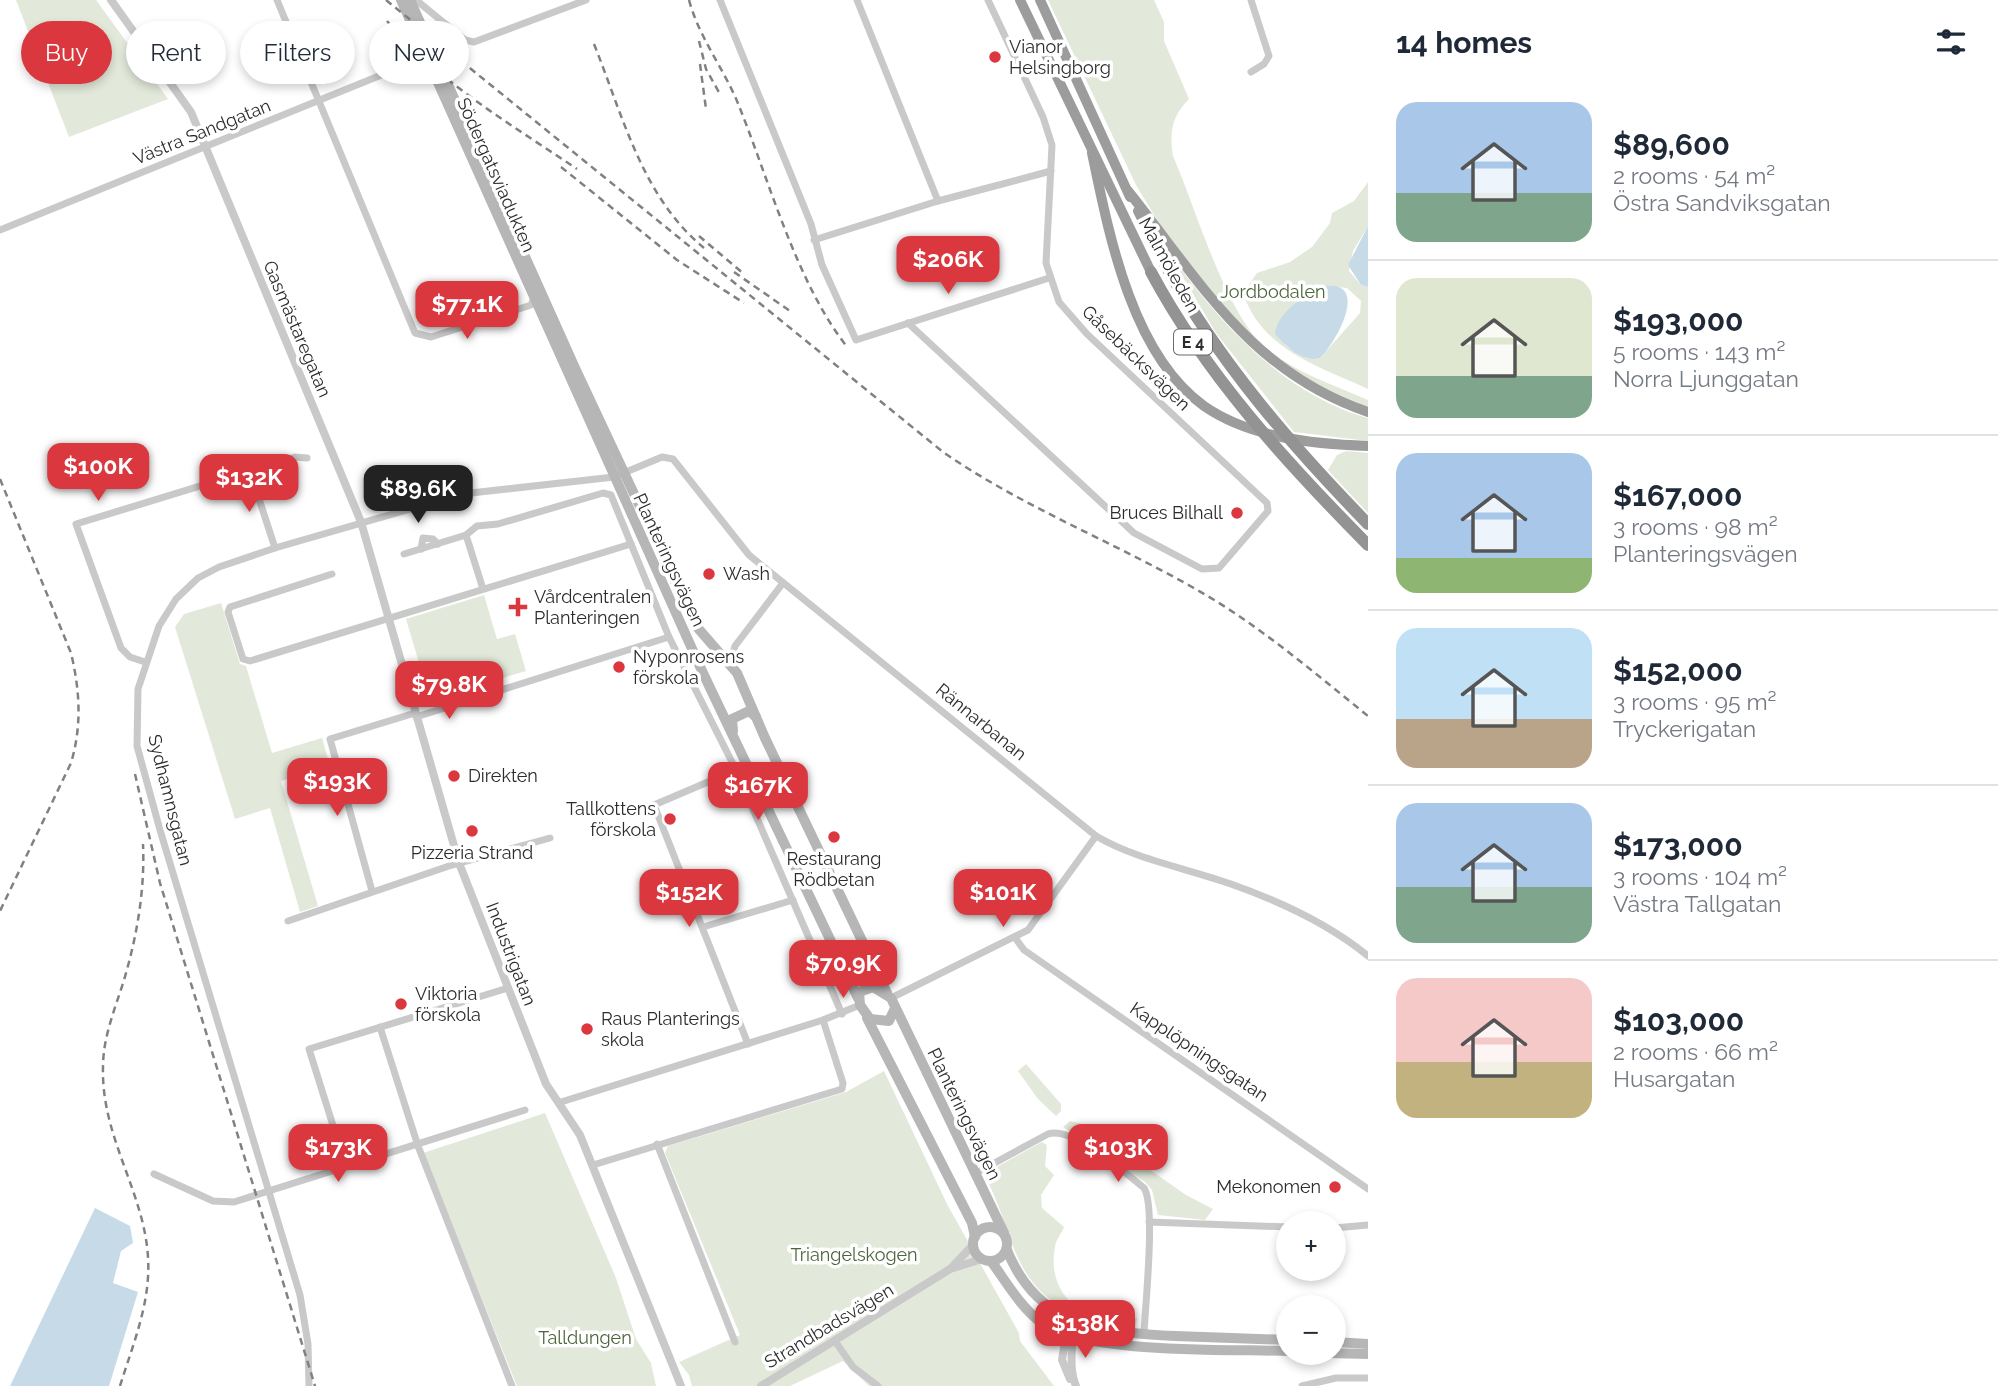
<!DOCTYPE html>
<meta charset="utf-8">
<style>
body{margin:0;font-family:Raleway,sans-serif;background:#f2f2f3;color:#1f2937;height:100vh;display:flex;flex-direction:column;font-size:26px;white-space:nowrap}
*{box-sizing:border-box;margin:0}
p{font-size:23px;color:#747a83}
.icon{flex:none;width:38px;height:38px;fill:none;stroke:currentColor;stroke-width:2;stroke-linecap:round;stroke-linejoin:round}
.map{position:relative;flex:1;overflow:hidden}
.drawer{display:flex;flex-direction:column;background:#fff;width:630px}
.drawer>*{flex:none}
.guide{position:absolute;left:21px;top:21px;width:665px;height:63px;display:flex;gap:14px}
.tools{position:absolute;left:1276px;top:1211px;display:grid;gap:14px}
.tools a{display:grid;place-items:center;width:70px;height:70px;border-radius:50%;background:#fff;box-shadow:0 4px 10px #0003;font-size:35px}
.price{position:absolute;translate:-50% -60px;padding:0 16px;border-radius:14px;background:#da373f;color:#fff;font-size:23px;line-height:46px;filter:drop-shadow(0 2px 4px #0008)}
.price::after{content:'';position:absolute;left:50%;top:42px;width:21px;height:16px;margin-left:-10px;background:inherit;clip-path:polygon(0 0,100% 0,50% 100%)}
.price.active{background:#222;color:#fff}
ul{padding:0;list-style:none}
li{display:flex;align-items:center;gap:21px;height:175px;padding:0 28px}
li+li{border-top:2px solid #e0e1e3}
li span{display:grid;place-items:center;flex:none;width:196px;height:140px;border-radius:21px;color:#555}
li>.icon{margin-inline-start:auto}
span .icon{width:84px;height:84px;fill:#fffc;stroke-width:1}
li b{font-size:30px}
h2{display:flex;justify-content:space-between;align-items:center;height:84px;padding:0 28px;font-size:30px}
.chip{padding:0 24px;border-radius:32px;background:#fff;box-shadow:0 4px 10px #0003;font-size:24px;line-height:63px}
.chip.active{background:#da373f;color:#fff}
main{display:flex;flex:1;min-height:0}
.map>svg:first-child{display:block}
.green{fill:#e2e9da;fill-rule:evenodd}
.water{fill:#c7dae8}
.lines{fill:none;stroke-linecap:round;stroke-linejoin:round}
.minor{stroke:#c9c9c9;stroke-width:7}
.tertiary{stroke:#c9c9c9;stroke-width:8}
.secondary{stroke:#b6b6b6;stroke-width:10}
.trunk{stroke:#9c9c9c;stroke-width:10}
.motorway{stroke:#939393;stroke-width:12}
.rail{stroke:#818181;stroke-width:2.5;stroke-dasharray:7 5;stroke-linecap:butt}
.poi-dot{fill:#da373f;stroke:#fff;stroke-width:2.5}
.labels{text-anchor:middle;stroke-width:7;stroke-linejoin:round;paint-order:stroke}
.shield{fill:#fff;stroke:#6b6b6b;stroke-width:2}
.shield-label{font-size:16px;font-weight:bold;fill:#2c2c2c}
.poi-label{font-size:18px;fill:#2c2c2c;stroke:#fff;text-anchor:start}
.street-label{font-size:18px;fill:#2c2c2c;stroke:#fff}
.park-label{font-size:18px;fill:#4e643c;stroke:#fff}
</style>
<main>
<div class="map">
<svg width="1368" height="1386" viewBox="0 0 1368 1386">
<rect width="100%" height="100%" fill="#fff"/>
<g class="green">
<path d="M16 0H96L168 99 69 137Z"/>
<path d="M1048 0H1154L1164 22V41L1189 99C1172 116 1169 132 1173 156 1195 206 1223 304 1259 341 1287 370 1332 384 1368 400V407C1270 379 1186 271 1136 185Z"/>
<path d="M1368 182V226L1353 251 1349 271 1361 285 1368 287V389C1318 366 1262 350 1243 293L1257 273 1290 262 1312 247 1330 223 1332 213 1354 201ZM1325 286 1347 288 1361 301 1360 313 1320 358C1306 362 1296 353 1285 345L1284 314Z"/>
<path d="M1165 247C1215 318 1281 394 1368 418V441L1294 432 1216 333Z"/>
<path d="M1346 451 1368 453V513L1328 470 1337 455Z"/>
<path d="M484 595 497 639 515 634 526 671 471 687 473 696 432 707 406 619Z"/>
<path d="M221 603 240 664 246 666 272 753 322 738 330 766 281 781 318 906 300 912 270 808 235 819 175 627 184 614Z"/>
<path d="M1026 1064 1061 1104V1111L1056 1116 1038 1099 1018 1071Z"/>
<path d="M884 1071 947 1204 1019 1333 1020 1341 1054 1386H869L843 1361 790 1386H692L689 1375 679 1362 740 1335 665 1153 668 1146 846 1092Z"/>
<path d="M545 1113 616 1278 636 1339 651 1363 656 1386H517L423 1153Z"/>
<path d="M1070 1121 1086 1125 1186 1195 1213 1209 1205 1220 1158 1215 1152 1190 1145 1182 1063 1127Z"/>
<path d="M1042 1142 1047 1145 1045 1166 1054 1175 1041 1195 1042 1208 1064 1227C1062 1233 1056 1239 1055 1247 1049 1275 1062 1305 1090 1312L1091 1316 1137 1318 1135 1328C1117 1332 1094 1325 1078 1317 1008 1283 1016 1234 984 1174Z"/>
</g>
<g class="water">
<path d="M1368 226V287L1361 285 1348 265Z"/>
<path d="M1325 286C1368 281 1340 337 1320 358 1302 363 1286 346 1275 334 1277 311 1306 295 1325 286Z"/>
<path d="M95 1208 130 1226 133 1243 121 1251 113 1283 138 1292 109 1386H10Z"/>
</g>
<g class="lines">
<g class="minor">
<path d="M277 0 415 333 431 337 525 307 531 305 535 295"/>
<path d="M416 0 465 40 474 42 586 0"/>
<path d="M720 0 811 224 822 265 856 340 1049 278"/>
<path d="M857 0 938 201"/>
<path d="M1251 0 1269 56 1264 64 1251 72"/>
<path d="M0 230 401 67H412L438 78"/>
<path d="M814 240 938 201 1051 171"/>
<path d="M908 323 1134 533 1202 569 1219 568 1268 511 1267 503 1087 334 1059 302 1046 263 1052 145 1043 117 988 0"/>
<path d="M250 471 275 548"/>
<path d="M466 535 483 589"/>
<path d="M421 549 423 538 433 539 438 544"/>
<path d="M404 554 466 535 477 526 498 524 603 493 611 495 669 637 736 770 842 1014"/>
<path d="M332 574 230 607 228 612 243 659 250 661 631 544"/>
<path d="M145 662 130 657 121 648 76 524 295 457 307 458"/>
<path d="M730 663 735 646 783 583"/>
<path d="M416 717 669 637"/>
<path d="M736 770 654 805 748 1044"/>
<path d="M372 891 330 739 415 713"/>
<path d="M288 921 449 866 550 838"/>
<path d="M703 927 793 900"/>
<path d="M1016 939 1024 950 1368 1189"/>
<path d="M891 998 1028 930 1096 836"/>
<path d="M380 1027 418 1146 512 1386"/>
<path d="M561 1102 823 1020 860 1005"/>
<path d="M657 1144 735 1342"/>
<path d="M593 1165 842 1089 843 1083 823 1020"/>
<path d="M346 1167 309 1049 508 988"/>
<path d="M976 1173 1048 1134C1072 1126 1125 1172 1144 1188 1156 1206 1145 1307 1144 1334"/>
<path d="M154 1174 213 1201 234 1202 525 1110"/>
<path d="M1149 1222 1288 1227"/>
<path d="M1334 1228 1368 1225"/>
<path d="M835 1341 853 1367 878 1386"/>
<path d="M309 1386 308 1344 300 1295 160 830 137 746 138 689 159 626 176 599 198 578 219 567 275 548 462 494 614 477 662 457 673 459 749 555 1096 836C1137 860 1186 868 1231 884 1279 901 1329 924 1368 956"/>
<path d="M1302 1386 1336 1378H1368"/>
</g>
<g class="tertiary">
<path d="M111 0 191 112 361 522 459 863 546 1084 580 1135 681 1386"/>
<path d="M952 1267 973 1245"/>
<path d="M1063 1316C1080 1338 1065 1361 1076 1386"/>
<path d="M1066 1336 1062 1360 1070 1379"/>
<path d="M761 1386 950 1269 982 1259"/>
</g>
<g class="secondary">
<path d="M401 0 702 671 858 998"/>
<path d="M410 0 575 368 696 626 737 673 765 738 887 993"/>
<path d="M733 731 732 719 749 711 756 717"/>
<path d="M895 1008 889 1021 870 1019 860 1005 859 992 873 987 891 998 1004 1233"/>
<path d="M867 1018 972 1223 975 1237"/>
<circle cx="990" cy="1244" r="17"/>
<path d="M1007 1250C1038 1328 1102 1332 1175 1336 1213 1337 1250 1339 1288 1340"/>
<path d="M991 1261C1007 1283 1021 1308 1043 1324 1085 1354 1231 1349 1288 1351"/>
<path d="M1334 1342 1368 1344"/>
<path d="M1329 1353 1368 1354"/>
</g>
<g class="trunk">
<path d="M1020 0 1151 272"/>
<path d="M1040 0 1130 197"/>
<path d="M1092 153C1109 235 1132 355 1204 406 1250 438 1313 444 1368 446"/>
<path d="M1128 191C1201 282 1250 372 1368 412"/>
<path d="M1138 211 1165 264"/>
</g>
<g class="motorway">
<path d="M1165 264C1219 362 1291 445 1368 524"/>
<path d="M1151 272C1206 375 1286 462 1368 545"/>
</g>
<g class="rail">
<path d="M386 0 943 452C1021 506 1109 540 1192 587 1255 622 1311 670 1368 716"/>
<path d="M689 0C699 37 722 66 737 101 769 179 796 283 848 348"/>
<path d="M387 21C438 82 512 125 577 169"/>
<path d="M699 41 706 69 721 96"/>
<path d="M594 44C623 116 642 197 704 248"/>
<path d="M700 64 706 109"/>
<path d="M561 167 677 260 744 303"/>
<path d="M699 236 744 274"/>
<path d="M734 272 790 311"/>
<path d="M0 479 71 653C80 691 82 726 71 763L0 911"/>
<path d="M135 774 160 883 315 1386"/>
<path d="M120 1386C133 1344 151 1302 148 1257 144 1191 101 1137 103 1067 103 1037 115 1009 124 980 137 936 145 890 143 844"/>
</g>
</g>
<g class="poi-dot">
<circle cx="995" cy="57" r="7"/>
<circle cx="1237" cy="513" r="7"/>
<circle cx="709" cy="574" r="7"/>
<path d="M514.5 596.5h7v7h7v7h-7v7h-7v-7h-7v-7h7z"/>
<circle cx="619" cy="667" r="7"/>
<circle cx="454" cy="776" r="7"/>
<circle cx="670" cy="819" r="7"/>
<circle cx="472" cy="831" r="7"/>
<circle cx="834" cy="837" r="7"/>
<circle cx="401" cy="1004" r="7"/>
<circle cx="587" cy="1029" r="7"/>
<circle cx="1335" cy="1187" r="7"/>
</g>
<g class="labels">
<rect class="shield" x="1174" y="329.5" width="38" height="25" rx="5"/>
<g class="shield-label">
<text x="1193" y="348">E 4</text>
</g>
<g class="poi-label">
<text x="1009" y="53">Vianor<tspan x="1009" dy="21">Helsingborg</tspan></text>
<text x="1223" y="519" text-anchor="end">Bruces Bilhall</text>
<text x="723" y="580">Wash</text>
<text x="534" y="603">Vårdcentralen<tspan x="534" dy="21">Planteringen</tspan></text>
<text x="633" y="663">Nyponrosens<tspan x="633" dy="21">förskola</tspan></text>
<text x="468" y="782">Direkten</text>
<text x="656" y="815" text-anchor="end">Tallkottens<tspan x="656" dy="21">förskola</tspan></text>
<text x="472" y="859" text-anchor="middle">Pizzeria Strand</text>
<text x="834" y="865" text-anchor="middle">Restaurang<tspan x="834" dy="21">Rödbetan</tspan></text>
<text x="415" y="1000">Viktoria<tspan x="415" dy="21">förskola</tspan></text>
<text x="601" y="1025">Raus Planterings<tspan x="601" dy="21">skola</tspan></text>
<text x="1321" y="1193" text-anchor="end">Mekonomen</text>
</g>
<g class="street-label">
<text transform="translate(202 132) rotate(-22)" y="6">Västra Sandgatan</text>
<text transform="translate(496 175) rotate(66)" y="6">Södergatsviadukten</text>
<text transform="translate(1169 265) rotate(61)" y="6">Malmöleden</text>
<text transform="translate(297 329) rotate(67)" y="6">Gasmästaregatan</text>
<text transform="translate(1136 358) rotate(44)" y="6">Gåsebäcksvägen</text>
<text transform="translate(669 560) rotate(65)" y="6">Planteringsvägen</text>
<text transform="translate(981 722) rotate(39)" y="6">Rännarbanan</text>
<text transform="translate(170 800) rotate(76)" y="6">Sydhamnsgatan</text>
<text transform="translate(511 954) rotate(69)" y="6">Industrigatan</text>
<text transform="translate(1199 1052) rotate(34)" y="6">Kapplöpningsgatan</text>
<text transform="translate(964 1114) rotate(64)" y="6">Planteringsvägen</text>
<text transform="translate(829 1326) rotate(-31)" y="6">Strandbadsvägen</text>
</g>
<g class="park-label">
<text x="1273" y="298">Jordbodalen</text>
<text x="854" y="1261">Triangelskogen</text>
<text x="585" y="1344">Talldungen</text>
</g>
</g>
</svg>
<div class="tools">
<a>+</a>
<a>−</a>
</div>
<b class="price" style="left:948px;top:296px">$206K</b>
<b class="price" style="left:467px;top:341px">$77.1K</b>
<b class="price" style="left:98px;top:503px">$100K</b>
<b class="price" style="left:249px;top:514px">$132K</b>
<b class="price active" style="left:418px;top:525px">$89.6K</b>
<b class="price" style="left:449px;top:721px">$79.8K</b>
<b class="price" style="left:337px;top:818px">$193K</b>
<b class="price" style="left:758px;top:822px">$167K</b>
<b class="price" style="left:689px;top:929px">$152K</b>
<b class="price" style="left:1003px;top:929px">$101K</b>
<b class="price" style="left:843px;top:1000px">$70.9K</b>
<b class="price" style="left:338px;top:1184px">$173K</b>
<b class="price" style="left:1118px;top:1184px">$103K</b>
<b class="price" style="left:1085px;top:1360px">$138K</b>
<div class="guide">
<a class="chip active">Buy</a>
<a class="chip">Rent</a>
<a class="chip">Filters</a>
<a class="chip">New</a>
</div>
</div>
<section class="drawer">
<h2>14 homes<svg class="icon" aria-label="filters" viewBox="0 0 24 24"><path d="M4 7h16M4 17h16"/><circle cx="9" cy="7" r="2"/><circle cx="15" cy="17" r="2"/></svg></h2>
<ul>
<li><span style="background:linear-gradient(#a9c7e8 65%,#7fa58c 0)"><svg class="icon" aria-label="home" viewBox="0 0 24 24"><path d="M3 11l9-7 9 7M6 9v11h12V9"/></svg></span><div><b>$89,600</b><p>2 rooms · 54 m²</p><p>Östra Sandviksgatan</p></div></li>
<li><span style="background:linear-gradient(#dfe7d0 70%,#7fa58c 0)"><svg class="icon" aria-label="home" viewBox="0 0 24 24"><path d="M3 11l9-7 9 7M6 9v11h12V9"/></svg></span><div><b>$193,000</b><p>5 rooms · 143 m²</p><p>Norra Ljunggatan</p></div></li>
<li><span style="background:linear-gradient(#a9c7e8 75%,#8fb573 0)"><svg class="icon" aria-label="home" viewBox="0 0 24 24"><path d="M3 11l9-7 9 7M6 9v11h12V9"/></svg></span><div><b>$167,000</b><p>3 rooms · 98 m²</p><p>Planteringsvägen</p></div></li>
<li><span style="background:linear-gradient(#bfe0f5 65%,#b9a48a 0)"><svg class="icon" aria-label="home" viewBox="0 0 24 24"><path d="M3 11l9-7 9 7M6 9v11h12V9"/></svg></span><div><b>$152,000</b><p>3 rooms · 95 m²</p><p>Tryckerigatan</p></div></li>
<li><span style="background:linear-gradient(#a9c7e8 60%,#7fa58c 0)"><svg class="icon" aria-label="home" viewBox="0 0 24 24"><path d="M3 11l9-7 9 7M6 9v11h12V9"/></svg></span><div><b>$173,000</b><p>3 rooms · 104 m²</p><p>Västra Tallgatan</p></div></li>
<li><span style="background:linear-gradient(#f6c9c9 60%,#c2b280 0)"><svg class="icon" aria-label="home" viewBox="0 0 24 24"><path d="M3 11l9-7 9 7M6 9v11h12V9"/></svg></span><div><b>$103,000</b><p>2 rooms · 66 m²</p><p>Husargatan</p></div></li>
</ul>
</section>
</main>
